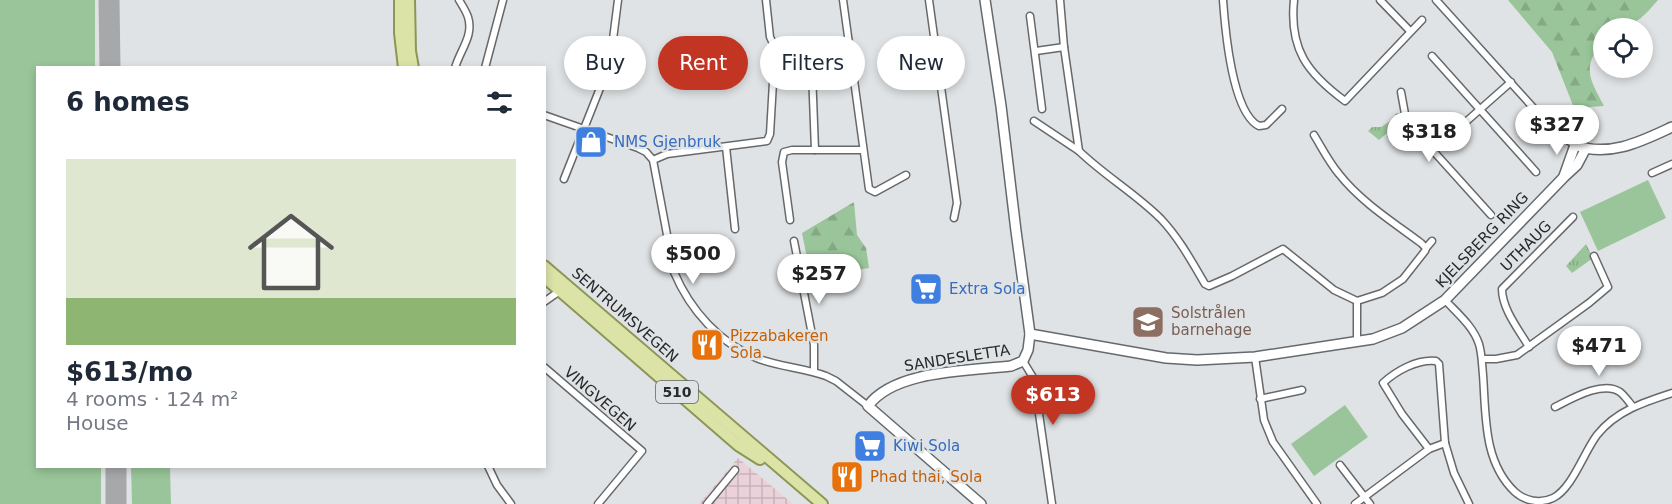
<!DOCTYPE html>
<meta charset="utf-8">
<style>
body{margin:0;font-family:"DejaVu Sans",sans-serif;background:#f2f2f3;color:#1f2937;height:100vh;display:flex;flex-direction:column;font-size:22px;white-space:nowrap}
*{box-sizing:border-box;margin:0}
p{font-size:20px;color:#747a83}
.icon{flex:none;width:33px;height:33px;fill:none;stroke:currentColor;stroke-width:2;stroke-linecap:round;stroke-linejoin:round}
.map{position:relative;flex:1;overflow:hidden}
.sheet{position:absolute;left:36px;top:66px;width:510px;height:402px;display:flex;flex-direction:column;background:#fff;border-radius:0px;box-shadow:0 3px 9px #0003}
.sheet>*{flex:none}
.guide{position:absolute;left:564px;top:36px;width:570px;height:54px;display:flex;gap:12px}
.buttons{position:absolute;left:1593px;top:18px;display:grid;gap:12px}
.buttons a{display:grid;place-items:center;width:60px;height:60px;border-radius:50%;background:#fff;box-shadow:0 3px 9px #0003;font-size:30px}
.price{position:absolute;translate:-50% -51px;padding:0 14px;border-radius:21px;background:#fff;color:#222;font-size:20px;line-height:39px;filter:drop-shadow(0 2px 3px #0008)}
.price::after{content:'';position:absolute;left:50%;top:36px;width:18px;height:14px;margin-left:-9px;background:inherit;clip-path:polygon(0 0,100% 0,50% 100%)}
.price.active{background:#c13522;color:#fff}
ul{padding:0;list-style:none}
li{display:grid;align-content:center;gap:12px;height:318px;padding:0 30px}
li span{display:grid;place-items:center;height:186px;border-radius:0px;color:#555}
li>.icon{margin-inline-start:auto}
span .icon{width:108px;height:108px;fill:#fffc;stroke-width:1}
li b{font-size:26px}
h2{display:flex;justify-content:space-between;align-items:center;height:72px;padding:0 30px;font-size:26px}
.pill{padding:0 21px;border-radius:27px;background:#fff;box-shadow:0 3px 9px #0003;font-size:21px;line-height:54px}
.pill.active{background:#c13522;color:#fff}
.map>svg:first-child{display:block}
.industrial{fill:url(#industrial-grid)}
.grass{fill:#9ac59a}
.forest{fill:url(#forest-firs)}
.park{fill:url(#park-tufts)}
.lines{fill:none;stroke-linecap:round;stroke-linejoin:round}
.taxiway{stroke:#a6a8aa;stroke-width:21}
.street-casing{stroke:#66696b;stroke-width:9}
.secondary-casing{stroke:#66696b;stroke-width:12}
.primary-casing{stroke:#8d9656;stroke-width:14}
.street{stroke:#fff;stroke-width:6}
.secondary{stroke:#fff;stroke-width:9}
.primary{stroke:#dce3a7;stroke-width:10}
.labels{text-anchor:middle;stroke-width:5;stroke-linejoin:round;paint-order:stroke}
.shield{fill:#e0e3e5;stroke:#5f6162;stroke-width:1.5}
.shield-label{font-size:14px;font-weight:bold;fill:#28292a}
.shop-label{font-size:15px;fill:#366cbe;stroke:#e0e3e5;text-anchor:start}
.street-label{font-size:15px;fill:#28292a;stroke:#e0e3e5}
.education-label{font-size:15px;fill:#785e54;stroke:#e0e3e5;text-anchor:start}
.food-label{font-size:15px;fill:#c56008;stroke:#e0e3e5;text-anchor:start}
</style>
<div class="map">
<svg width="1672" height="504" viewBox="0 0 1672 504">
<defs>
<pattern id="industrial-grid" width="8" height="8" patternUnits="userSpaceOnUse" patternTransform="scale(1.5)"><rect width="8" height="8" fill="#ead1da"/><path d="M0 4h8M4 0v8" fill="none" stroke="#c9b3bb"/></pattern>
<pattern id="forest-firs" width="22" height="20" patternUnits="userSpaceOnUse" patternTransform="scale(1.5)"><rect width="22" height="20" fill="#9ac59a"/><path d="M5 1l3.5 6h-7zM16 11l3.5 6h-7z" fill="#85a985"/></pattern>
<pattern id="park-tufts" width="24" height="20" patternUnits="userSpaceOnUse" patternTransform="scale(1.5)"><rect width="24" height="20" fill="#9ac59a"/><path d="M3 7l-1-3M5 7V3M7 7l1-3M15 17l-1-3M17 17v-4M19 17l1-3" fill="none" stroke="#85a985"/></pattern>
</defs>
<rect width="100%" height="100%" fill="#e0e3e5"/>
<path class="industrial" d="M738 458 793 504H699Z"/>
<g class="grass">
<path d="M0 0H95V67L38 68V466L101 467V504H0Z"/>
<path d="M1648 180 1666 218 1598 251 1580 212Z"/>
<path d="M1345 405 1368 437 1314 476 1291 444Z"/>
<path d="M131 467H170L171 504H132Z"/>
</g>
<g class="forest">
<path d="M1508 0H1658C1640 21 1633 28 1604 28L1603 43C1581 66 1590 80 1604 106L1574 108 1552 52Z"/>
<path d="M854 202 857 235 866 248 869 268 811 278 802 233Z"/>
</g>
<g class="park">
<path d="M1401 113 1402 120 1379 140 1368 131 1372 127H1381L1395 118V114Z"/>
<path d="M1586 244 1593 258 1572 273 1566 266Z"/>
</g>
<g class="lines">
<g class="taxiway">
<path d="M109 0 110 68"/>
<path d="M116 466V504"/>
</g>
<g class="street-casing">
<g id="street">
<path d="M843 0 869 189 875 192 906 175"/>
<path d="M929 0 957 203 954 218"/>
<path d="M1060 0 1064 47 1079 151C1105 176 1136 194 1161 219 1179 238 1192 262 1205 284L1209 286 1232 276 1283 249 1334 290 1357 301 1382 293 1403 279 1425 251 1426 248 1421 243C1393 222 1361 202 1339 174 1329 162 1322 148 1314 135"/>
<path d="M1223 0C1225 28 1232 113 1259 126L1266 125 1282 109"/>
<path d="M1294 0C1289 49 1307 73 1345 101L1422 20"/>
<path d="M1380 0 1410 31"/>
<path d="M1436 0 1548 124 1561 136 1575 145"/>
<path d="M1030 16 1042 109"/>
<path d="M1036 51 1064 47"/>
<path d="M1432 56 1536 172"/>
<path d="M455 68C460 50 474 36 468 17 466 11 462 5 459 0"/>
<path d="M485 68 503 0"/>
<path d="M812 72 815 150"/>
<path d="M1401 92 1405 114 1408 123 1491 215"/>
<path d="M544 115 638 148 646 152 653 160 674 272C690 310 720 344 759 359 781 367 804 368 826 376L836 381 868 406"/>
<path d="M1034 121 1079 151"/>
<path d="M726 147 735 229"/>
<path d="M1434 150 1511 82"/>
<path d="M653 160 667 154 767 141 770 134 775 48 770 37 766 0"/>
<path d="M1652 173 1672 164"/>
<path d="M564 179 610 63 618 0"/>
<path d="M790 220 782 162 784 152 792 150H863"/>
<path d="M794 241 814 345V371"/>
<path d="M1426 248 1432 241"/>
<path d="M1445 300C1457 313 1473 326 1479 344 1482 354 1482 365 1483 375 1486 415 1483 462 1515 492 1525 501 1540 504 1553 498 1572 489 1584 452 1597 435 1616 411 1644 402 1672 393"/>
<path d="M1357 301V342"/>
<path d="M544 302 561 290"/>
<path d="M1529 347C1519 330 1502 309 1502 289L1573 217"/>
<path d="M1255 357 1264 420 1273 442 1317 504"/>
<path d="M1482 359H1496L1517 355 1589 303 1608 287 1594 256"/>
<path d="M1023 361 1034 379 1052 504"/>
<path d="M544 367 642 451 598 504"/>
<path d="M1260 399 1302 390"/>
<path d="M1555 407C1571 399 1603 380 1620 392 1625 396 1629 402 1633 407"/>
<path d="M1429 449 1402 414 1383 383C1396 371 1417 359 1436 361L1439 364 1445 443 1454 473 1469 504"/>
<path d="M1340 465 1370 504"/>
<path d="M488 466 497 485 511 504"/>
<path d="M707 504 735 470"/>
<path d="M1355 504 1429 449 1445 443"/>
</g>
</g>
<g class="secondary-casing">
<g id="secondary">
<path d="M1564 176 1575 145C1609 158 1642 141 1672 127"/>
<path d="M1030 334 1166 358 1197 360 1255 357 1373 339 1402 328 1445 300 1564 177 1577 165 1586 148"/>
<path d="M981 504 868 406C894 370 968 371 1011 366L1023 361 1028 350 1030 334 1016 231 1001 106 985 0"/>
</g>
</g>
<g class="primary-casing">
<g id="primary">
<path d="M400 0V33L404 68"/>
<path d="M409 0 410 51 413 68"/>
<path d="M544 266 822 504"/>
<path d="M544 277 738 445 760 459"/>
</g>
</g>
<use href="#street" class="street"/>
<use href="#secondary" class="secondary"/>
<use href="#primary" class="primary"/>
</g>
<defs>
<g id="shop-square" transform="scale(1.725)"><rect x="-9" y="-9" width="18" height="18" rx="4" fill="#3f7fe0" stroke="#e0e3e5"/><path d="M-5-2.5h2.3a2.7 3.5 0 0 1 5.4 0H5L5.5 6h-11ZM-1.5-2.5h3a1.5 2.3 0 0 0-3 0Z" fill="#fff"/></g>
<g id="supermarket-square" transform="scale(1.725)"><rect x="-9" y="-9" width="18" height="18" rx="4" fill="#3f7fe0" stroke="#e0e3e5"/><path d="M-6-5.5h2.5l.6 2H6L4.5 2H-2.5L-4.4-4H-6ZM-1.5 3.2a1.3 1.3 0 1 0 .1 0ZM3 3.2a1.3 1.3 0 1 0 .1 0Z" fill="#fff"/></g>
<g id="school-square" transform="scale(1.725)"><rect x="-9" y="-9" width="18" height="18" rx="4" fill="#8d6e63" stroke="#e0e3e5"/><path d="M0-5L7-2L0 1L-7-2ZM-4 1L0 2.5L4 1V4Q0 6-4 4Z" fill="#fff"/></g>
<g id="restaurant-square" transform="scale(1.725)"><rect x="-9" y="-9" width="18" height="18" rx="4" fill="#e8710a" stroke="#e0e3e5"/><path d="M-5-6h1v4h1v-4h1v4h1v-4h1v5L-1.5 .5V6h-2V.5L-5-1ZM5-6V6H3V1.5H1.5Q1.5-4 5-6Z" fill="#fff"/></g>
</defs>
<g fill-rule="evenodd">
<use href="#shop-square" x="591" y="142"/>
<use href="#supermarket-square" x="926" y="289"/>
<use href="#school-square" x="1148" y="322"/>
<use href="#restaurant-square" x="707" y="345"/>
<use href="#supermarket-square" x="870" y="446"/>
<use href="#restaurant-square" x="847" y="477"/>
</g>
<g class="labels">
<rect class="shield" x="656" y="381" width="42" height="22" rx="4.5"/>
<g class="shield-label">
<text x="677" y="397">510</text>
</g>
<g class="shop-label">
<text x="614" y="147">NMS Gjenbruk</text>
<text x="949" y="294">Extra Sola</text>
<text x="893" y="451">Kiwi Sola</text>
</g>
<g class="street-label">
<text transform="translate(1482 240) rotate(-46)" y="5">KJELSBERG RING</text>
<text transform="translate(1526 246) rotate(-45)" y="5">UTHAUG</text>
<text transform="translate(625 315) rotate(41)" y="5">SENTRUMSVEGEN</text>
<text transform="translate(957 358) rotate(-9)" y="5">SANDESLETTA</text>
<text transform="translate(600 399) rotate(41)" y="5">VINGVEGEN</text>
</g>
<g class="education-label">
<text x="1171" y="318">Solstrålen<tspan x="1171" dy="17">barnehage</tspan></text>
</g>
<g class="food-label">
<text x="730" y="341">Pizzabakeren<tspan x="730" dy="17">Sola</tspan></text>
<text x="870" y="482">Phad thai, Sola</text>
</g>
</g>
</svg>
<div class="buttons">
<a><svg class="icon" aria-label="locate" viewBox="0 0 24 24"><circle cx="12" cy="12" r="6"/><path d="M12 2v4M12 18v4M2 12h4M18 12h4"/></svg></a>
</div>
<b class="price" style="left:1557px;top:156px">$327</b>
<b class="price" style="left:1429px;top:163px">$318</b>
<b class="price" style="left:693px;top:285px">$500</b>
<b class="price" style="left:819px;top:305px">$257</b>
<b class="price" style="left:1599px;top:377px">$471</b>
<b class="price active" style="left:1053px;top:426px">$613</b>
<div class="guide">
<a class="pill">Buy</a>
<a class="pill active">Rent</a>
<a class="pill">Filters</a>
<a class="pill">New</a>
</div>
<section class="sheet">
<h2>6 homes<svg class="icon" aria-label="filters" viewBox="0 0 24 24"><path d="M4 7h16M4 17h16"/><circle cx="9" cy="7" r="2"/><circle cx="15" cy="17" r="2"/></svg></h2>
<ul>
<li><span style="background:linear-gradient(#dfe7d0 75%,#8fb573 0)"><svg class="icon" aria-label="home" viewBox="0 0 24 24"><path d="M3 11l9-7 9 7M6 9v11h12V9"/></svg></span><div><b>$613/mo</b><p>4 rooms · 124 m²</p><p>House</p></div></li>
</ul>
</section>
</div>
